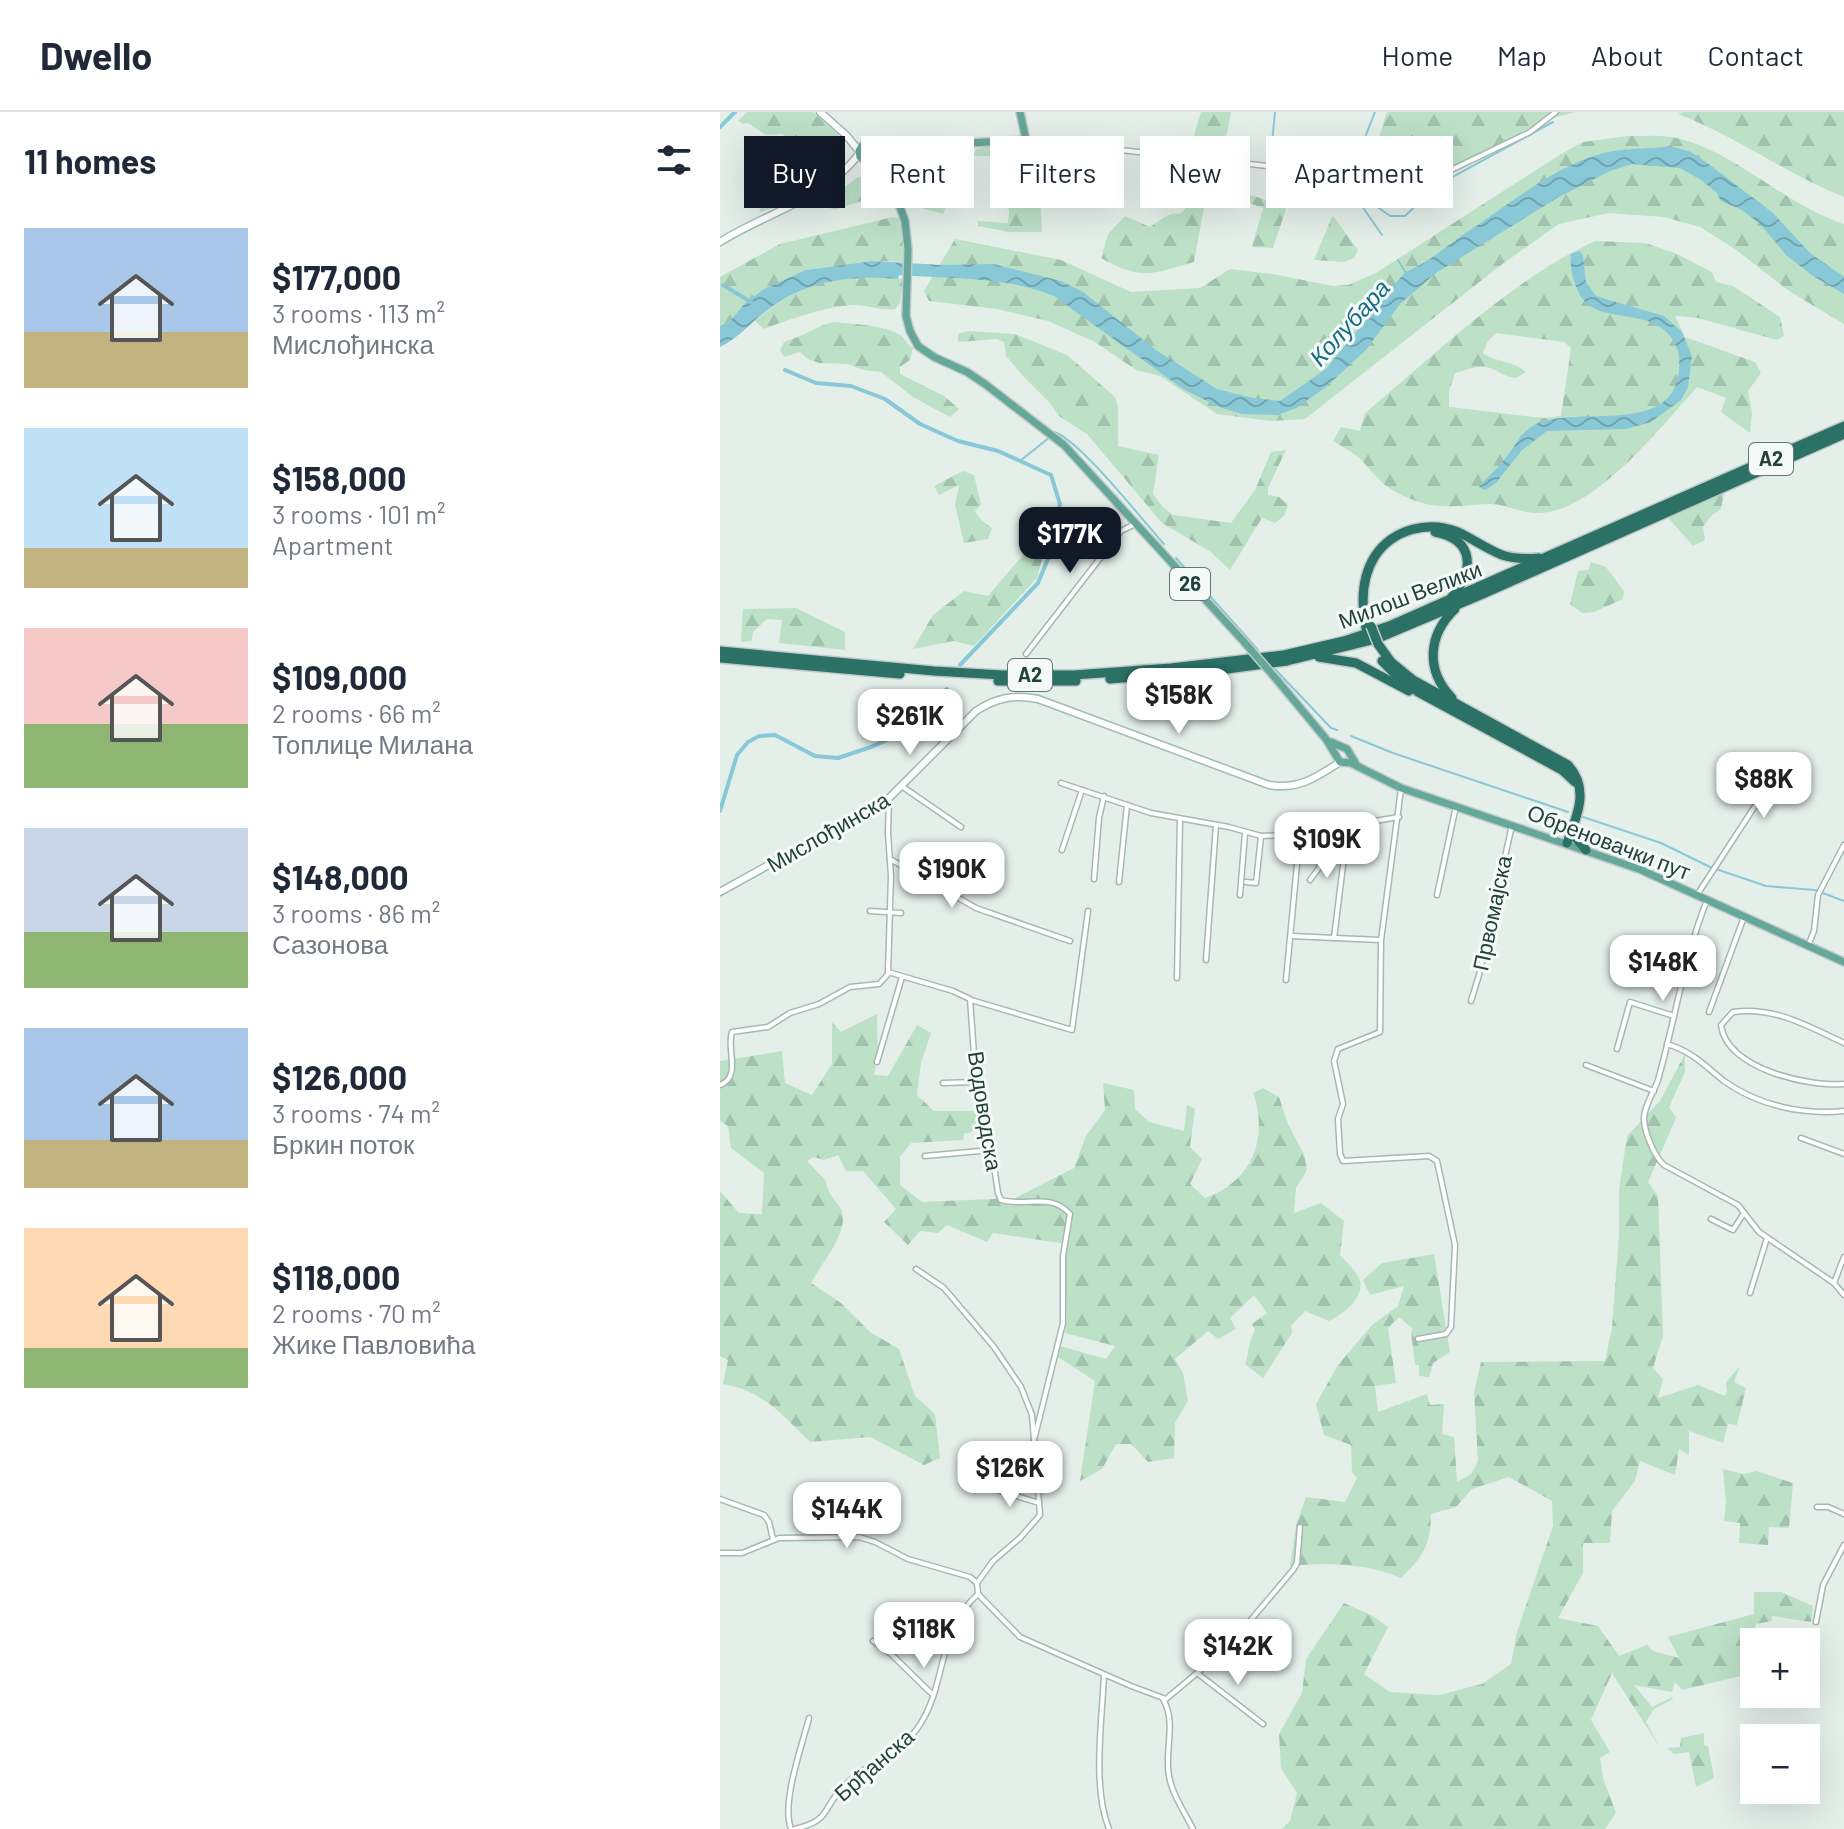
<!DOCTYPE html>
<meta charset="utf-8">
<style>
body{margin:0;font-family:Barlow,sans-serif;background:#f6f6f7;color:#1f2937;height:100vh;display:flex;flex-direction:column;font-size:30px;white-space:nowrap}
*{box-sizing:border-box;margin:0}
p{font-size:26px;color:#747a83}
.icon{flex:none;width:44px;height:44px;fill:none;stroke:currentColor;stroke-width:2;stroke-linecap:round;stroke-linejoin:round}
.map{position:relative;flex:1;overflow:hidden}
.sheet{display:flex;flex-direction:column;background:#fff;width:720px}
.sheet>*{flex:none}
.hud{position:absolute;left:24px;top:24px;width:760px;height:72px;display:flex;gap:16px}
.buttons{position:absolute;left:1020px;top:1516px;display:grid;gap:16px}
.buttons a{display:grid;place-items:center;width:80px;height:80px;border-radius:0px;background:#fff;box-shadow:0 8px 32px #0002;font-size:40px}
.price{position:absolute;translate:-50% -68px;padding:0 18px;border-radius:16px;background:#fff;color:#222;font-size:26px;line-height:52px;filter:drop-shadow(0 2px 4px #0008)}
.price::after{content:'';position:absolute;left:50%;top:48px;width:24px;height:18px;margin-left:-12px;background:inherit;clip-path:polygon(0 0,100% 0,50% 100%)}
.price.current{background:#111827;color:#fff}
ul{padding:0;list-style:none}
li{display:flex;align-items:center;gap:24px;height:200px;padding:0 24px}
li span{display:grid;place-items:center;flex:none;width:224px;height:160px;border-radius:0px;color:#555}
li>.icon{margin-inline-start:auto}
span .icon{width:96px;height:96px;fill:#fffc;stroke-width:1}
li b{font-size:34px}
h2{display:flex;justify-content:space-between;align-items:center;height:96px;padding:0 24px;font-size:34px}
.pill{padding:0 28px;border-radius:0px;background:#fff;box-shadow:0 8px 32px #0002;font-size:28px;line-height:72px}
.pill.current{background:#111827;color:#fff}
header{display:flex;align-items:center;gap:48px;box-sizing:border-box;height:112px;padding:0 40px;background:#fff;border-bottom:2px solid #e0e1e3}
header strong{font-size:38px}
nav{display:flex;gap:44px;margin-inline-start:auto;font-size:28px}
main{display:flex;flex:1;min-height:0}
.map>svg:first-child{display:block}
.forest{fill:url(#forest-firs);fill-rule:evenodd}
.water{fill:url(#water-waves)}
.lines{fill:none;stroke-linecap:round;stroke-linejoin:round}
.stream{stroke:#89c8d7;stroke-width:2}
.canal{stroke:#89c8d7;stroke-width:4}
.street-casing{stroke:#a6b8b2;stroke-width:7}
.secondary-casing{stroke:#a1bbb3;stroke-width:9}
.primary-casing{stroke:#c1cac8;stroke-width:10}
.highway-casing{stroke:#c1cac8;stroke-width:12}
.street{stroke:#fff;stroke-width:4}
.secondary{stroke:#fff;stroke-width:6}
.primary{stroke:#65a799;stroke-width:7}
.highway{stroke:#2b7165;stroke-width:9}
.primary-bridge-casing{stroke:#c1cac8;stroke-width:10;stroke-linecap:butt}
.highway-bridge-casing{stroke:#c1cac8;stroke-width:12;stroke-linecap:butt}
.primary-bridge{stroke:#65a799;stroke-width:7}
.highway-bridge{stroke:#2b7165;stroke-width:9}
.labels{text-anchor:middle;stroke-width:6;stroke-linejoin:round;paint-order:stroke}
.shield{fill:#f5faf8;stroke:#617974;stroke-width:2}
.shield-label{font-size:20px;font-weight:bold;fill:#22423b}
.street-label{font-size:22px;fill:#22423b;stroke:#f5faf8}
.water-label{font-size:24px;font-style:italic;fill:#166d83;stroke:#f5faf8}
</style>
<header>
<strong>Dwello</strong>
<nav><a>Home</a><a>Map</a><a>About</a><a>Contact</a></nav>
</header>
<main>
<section class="sheet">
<h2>11 homes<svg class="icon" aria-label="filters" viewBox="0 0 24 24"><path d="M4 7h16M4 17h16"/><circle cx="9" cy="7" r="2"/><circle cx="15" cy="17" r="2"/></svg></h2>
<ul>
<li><span style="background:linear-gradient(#a9c7e8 65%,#c2b280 0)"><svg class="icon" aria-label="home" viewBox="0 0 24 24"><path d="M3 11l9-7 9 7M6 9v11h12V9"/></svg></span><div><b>$177,000</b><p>3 rooms · 113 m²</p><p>Мислођинска</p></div></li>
<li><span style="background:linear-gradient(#bfe0f5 75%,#c2b280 0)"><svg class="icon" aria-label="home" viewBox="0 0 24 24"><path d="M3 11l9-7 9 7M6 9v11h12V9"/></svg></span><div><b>$158,000</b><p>3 rooms · 101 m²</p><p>Apartment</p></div></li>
<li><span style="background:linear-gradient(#f6c9c9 60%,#8fb573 0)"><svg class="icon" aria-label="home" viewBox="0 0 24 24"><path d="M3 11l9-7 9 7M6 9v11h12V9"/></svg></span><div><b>$109,000</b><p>2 rooms · 66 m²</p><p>Топлице Милана</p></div></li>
<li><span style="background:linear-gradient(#c9d6e8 65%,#8fb573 0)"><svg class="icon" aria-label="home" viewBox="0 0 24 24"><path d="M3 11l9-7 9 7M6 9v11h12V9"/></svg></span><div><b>$148,000</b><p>3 rooms · 86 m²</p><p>Сазонова</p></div></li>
<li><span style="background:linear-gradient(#a9c7e8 70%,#c2b280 0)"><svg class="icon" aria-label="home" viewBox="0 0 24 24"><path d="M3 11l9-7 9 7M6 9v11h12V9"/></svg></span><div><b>$126,000</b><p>3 rooms · 74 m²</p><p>Бркин поток</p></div></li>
<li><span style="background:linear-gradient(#ffd9b3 75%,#8fb573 0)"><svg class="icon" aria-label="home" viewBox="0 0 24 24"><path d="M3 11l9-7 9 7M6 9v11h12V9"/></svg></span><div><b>$118,000</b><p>2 rooms · 70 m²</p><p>Жике Павловића</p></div></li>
</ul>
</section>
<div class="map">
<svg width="1124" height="1717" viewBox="0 0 1124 1717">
<defs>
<pattern id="forest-firs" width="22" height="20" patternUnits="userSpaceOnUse" patternTransform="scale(2)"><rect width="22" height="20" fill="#bce1c7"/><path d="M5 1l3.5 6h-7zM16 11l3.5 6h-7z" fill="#a1c2ac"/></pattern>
<pattern id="water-waves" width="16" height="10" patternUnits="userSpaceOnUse" patternTransform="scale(2)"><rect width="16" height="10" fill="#89c8d7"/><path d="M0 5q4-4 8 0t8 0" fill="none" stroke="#70a4b0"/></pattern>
</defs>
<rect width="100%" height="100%" fill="#e4efea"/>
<g class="forest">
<path d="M27 0H93L119 23C118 30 121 35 121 42 120 77 66 93 39 100L42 94 85 65 90 58 89 51 75 32 62 22 46 23 28 11 23 12 18 9Z"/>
<path d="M481 0H511L507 22 498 33 494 45 469 40Z"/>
<path d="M667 0H856L827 7 719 62 702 67 654 41Z"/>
<path d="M963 0H1124V85C1066 62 1016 24 958 2Z"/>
<path d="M908 24C922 24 938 23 952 25 1012 36 1064 93 1124 112V212L1069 179 1015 137 980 115 944 105 889 101 839 112 781 153 585 307 550 309 497 302 440 264 416 258 375 230 328 209 277 197 209 189 204 179 235 127 341 148 411 180 480 176 510 157 553 162 613 174 628 173 656 161 841 42 863 30Z"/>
<path d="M272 34 302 35V41L294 44 295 64 312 62 319 66 322 120H289L258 114V109L288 111 289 100 283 49 276 44H254L256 37Z"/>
<path d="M470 49 493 53 490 71 567 94 553 136 532 135 543 96 523 89 520 92 486 85 474 150C431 162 422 169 381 146L388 122 405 104 430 115C436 111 446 103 452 102 460 100 457 105 464 98 477 85 476 64 470 49Z"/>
<path d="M183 62 195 71 229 82 231 84 223 102 187 92 174 64Z"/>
<path d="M138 65 165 70 170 81 169 87H148L114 98 106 94 107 89Z"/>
<path d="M173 105 180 106 181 110 184 150 152 149 86 158 24 192 10 209 0 214V165L60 132Z"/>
<path d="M612 105H614L638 138 634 146 624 150 594 148Z"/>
<path d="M875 129 925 131 955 141 992 160 996 170 1013 174 1060 205 1064 224 1057 228 978 206 955 204 965 225 1035 250 1041 261 1028 279 1032 301 1030 321 1001 300 1006 286 977 275C941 315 882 390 829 400 803 405 787 391 769 392 729 394 712 400 674 379 660 372 650 356 638 345 631 339 621 334 613 329L621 315 640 319 645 301C716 242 792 167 875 129ZM776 221 844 230 851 236 841 304 824 306 729 295V279L735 261C746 258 758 252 770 256 780 260 785 265 796 266L806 260C792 248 774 250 763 241L768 229Z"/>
<path d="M142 164 183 167 180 191 175 197C162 199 150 194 137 193 112 192 68 208 44 217L35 209C69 179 98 169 142 164Z"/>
<path d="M114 210C131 212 166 213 180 223 186 227 186 232 193 236L190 248 180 255V262L224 284 239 297 230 305 193 285 161 260 143 258 128 252 99 251 88 247 80 240 64 245 60 238 64 230C82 225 96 214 114 210Z"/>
<path d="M248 219 295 222 347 243 354 249 395 285 398 294V334L439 343 433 382 443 395 453 403 511 411 535 378 551 340 566 338 548 376V383L559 385 568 393 564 404 555 411 542 406 510 458 491 440 442 411 367 322 339 304 328 289 303 264 286 244 284 230 277 227 238 230V222Z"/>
<path d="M243 359 254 363 261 393 255 399 261 408 272 416 268 427 244 431 235 393 239 373 219 383 214 374Z"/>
<path d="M994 375 1004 380 1001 397 991 404 983 415 985 428 973 434 951 409 944 393Z"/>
<path d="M313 411 331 413 317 466 254 534 233 529 193 537 213 503 244 479 268 484 303 443Z"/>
<path d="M871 450 886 455 904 479 903 487 874 500 862 501 850 492 858 459 868 458Z"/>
<path d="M76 496 125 520V538L59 531 62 508 47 507 34 519 31 529 21 530 23 497Z"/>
<path d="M157 902 158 944 154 963 168 964 197 913 211 921 201 951 197 983 214 999H262L266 1015 244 1022 243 1028 191 1031 180 1045V1073L202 1090 295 1086 354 1056 366 1024 385 998 383 971 414 978 415 997 429 1010 464 1019 467 993 475 997 470 1035 482 1047 470 1072 485 1086C532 1070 549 1026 533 981L543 976 559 985 568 1012 584 1042 587 1058 576 1076 574 1101 601 1091 624 1109 620 1143C626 1150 638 1160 640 1169 644 1187 622 1203 609 1209L585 1199 571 1214 572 1221 543 1266 525 1252C530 1238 527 1233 535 1218L532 1212 547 1201 534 1183 510 1206 516 1217 498 1227 488 1219 455 1247 463 1261 468 1289 455 1311 454 1346 428 1350 411 1332H396L382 1357 360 1369 375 1269 338 1245 340 1234 386 1247 395 1234 345 1221 347 1205 345 1141 347 1132 273 1121 267 1130 227 1113 218 1121 200 1119 188 1133 164 1110 176 1097 143 1059H126L118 1043 104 1048 94 1045 87 1049 106 1069C107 1082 115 1087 121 1097 131 1118 101 1152 91 1171L121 1191 150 1220 179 1237 195 1284 215 1302 220 1346 204 1353 150 1325 90 1330C62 1303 44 1279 3 1272L8 1248 0 1244V1079L19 1101 42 1102 44 1061 11 1036 8 1014 0 1009V949L62 939 65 971 92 983 112 952V910L121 920Z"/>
<path d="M965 942V960L949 995 956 1006 928 1070 938 1084 943 1224 933 1256 943 1267 938 1286 978 1273 1005 1284 1007 1279 1006 1270 1020 1254 1014 1270 1026 1276 1017 1313 1008 1312 1003 1331 969 1319V1343L959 1337 955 1363 920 1349 915 1369 892 1399 890 1431H863V1461L838 1506 878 1514 899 1544 927 1533 933 1539 959 1546 948 1525 1034 1502V1480H1061L1093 1494 1091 1510 1052 1504V1509L1036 1512 1020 1552 1023 1561 1034 1559V1574L1025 1563 962 1578 955 1570 952 1580 914 1573 932 1595 952 1585 953 1587 934 1597 926 1610 940 1636 892 1561 871 1608 890 1640 880 1646 883 1666 896 1701 885 1717H562L570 1709 577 1681 561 1656 559 1622 582 1581 586 1547 624 1491 653 1504 668 1515 644 1562 670 1580 719 1583 762 1572 791 1552 797 1520 833 1414 832 1389 789 1365 752 1377 736 1395 711 1402C711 1432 703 1445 681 1466 646 1451 607 1450 570 1454L576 1414 586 1385 625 1390 637 1366 632 1360 631 1333 604 1323 596 1292 618 1253 652 1213 678 1194 684 1174 650 1183 643 1168 662 1151 714 1142 730 1240 713 1251 709 1265 699 1264V1253H695L691 1220 693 1217 679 1205 668 1216 676 1271 655 1274 658 1300 707 1282 710 1293 724 1292 722 1322 734 1325 737 1370 751 1362 758 1349 754 1280 761 1250 885 1249 892 1216 899 1123V1078L907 1024 940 989Z"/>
<path d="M1003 1357 1024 1362 1036 1359 1073 1371 1069 1416 1049 1415 1048 1433 1019 1431 1020 1411 1004 1409 1006 1391Z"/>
<path d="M984 1621V1633L988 1634 994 1666 976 1675 969 1640 954 1642 948 1636 960 1635 961 1626Z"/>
</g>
<g class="water">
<path d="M950 34 971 40 990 53 1053 101 1090 141 1124 165V182L1093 164 1067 144 1040 112 1022 98 1001 89 996 80 981 68 960 56 912 52 890 59 837 86 716 161 680 192 646 238 605 276 576 296 558 303 522 302 499 295 463 277 334 184C286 164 230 167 179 163L178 167C131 163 88 168 49 197 32 209 19 226 0 235V214L10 209 24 192 44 177 86 158 152 149 222 153 273 152 341 169 363 180 436 238 497 277 533 286 560 289 606 257 685 160C709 151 726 134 747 120 790 92 843 47 894 39 912 36 931 37 950 34Z"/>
<path d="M860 139 863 144 866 170 876 184 944 204 962 220 972 244 968 275 961 288 931 310 906 317 827 319 802 338 776 371 765 378 759 375C766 365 777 358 784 348 795 335 800 320 816 312 856 293 953 325 959 259 960 245 959 235 950 224 926 193 872 216 857 177 852 165 850 156 851 142Z"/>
</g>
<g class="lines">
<g class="stream">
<path d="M550 52 555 0"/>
<path d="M549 58V69L560 85C580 87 596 86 613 74"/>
<path d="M631 61 655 0"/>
<path d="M622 72 628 74 662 123"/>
<path d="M631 79 634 78 670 104H685L716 74 833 10"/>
<path d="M678 148 686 161"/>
<path d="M334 320C359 327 423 409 444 432"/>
<path d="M300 349 330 325"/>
<path d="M456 446 538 538"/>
<path d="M553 555 611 616 617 618"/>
<path d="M631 624 673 641 848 700"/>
<path d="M863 705 941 731 990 755 1046 774 1095 778 1124 789"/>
</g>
<g class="canal">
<path d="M0 15 15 0"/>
<path d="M3 173 31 190"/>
<path d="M65 258 96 271 131 274 165 287 200 312 238 329 278 339 331 363 340 392 330 442 318 471 240 553"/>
<path d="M0 699 17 643 28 630 39 624 55 623 95 644 118 646 151 635 189 618 208 594 227 577"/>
</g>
<g class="street-casing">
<g id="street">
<path d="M308 28 704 71 810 20 836 0"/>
<path d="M306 542 401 419 415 412"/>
<path d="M341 671 431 701 509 715 541 724 569 723 679 705"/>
<path d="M183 675 241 715"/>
<path d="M681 677 661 828 660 920 618 937 614 949 623 992 618 1007 620 1042 623 1049 709 1044 717 1049 735 1133 731 1215 726 1222 698 1227"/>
<path d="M169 686 168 721 171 764 168 860 233 879 250 887 256 970 268 1014 278 1081 281 1088C305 1095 331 1080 350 1102L343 1144V1211L314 1328"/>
<path d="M342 738 362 678"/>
<path d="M170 747 256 796 350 829"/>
<path d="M374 767 379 706 384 684"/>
<path d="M590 768 599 756 603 717"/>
<path d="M399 770 407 693"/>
<path d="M526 770 536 771 541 724"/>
<path d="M520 783 525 721"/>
<path d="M717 783 736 694"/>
<path d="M977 783 1065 648"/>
<path d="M987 788C964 846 955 908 938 968 934 980 923 996 924 1008 925 1021 934 1044 944 1053L1018 1093 1039 1120 1114 1171 1124 1183"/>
<path d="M150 799 181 801"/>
<path d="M571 824 660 828"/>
<path d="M614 826 628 713"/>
<path d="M1088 834 1094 819 1098 783 1124 733"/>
<path d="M486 848 496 713"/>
<path d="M457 866 460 707"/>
<path d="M566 868 580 721"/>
<path d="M251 888 352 918 368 799"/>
<path d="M751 889 759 863 792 713"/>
<path d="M989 900 1024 805"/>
<path d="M1124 931C1088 914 1054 894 1013 900L1001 913C1006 957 1089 975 1124 972"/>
<path d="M947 932C973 940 984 953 1004 969 1039 994 1083 1003 1124 999"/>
<path d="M897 937 910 890 954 904"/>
<path d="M157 950 182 865"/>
<path d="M866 953 934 979"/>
<path d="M223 971 256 970"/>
<path d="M0 973C22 965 6 937 12 920L48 915 70 901 99 892 130 875 159 872 169 861"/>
<path d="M1081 1026 1124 1042"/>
<path d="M205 1044 271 1038"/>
<path d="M991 1107 1013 1118 1024 1101"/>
<path d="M196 1157 224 1176 274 1235 301 1275 312 1303 320 1403 300 1426 273 1449 257 1471"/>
<path d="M1114 1171 1124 1145"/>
<path d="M1030 1181 1047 1126"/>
<path d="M268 1375 319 1391"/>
<path d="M0 1387 44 1403 49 1410 53 1427"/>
<path d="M1097 1395H1108L1124 1402"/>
<path d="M0 1441H22L59 1426 139 1425 155 1430 188 1447 250 1465 257 1471 258 1482C217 1519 227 1569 201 1611 183 1641 147 1650 124 1674 101 1697 112 1708 75 1717"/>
<path d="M258 1482 300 1525 411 1574 446 1587 508 1535 573 1458 577 1451 580 1415"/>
<path d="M1096 1510 1103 1473 1124 1433"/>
<path d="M153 1529 171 1542 212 1582"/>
<path d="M477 1561 543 1612"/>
<path d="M384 1563C382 1609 372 1675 389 1717"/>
<path d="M443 1587C457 1611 444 1639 449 1664 452 1682 465 1701 473 1717"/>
<path d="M71 1717C61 1691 82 1634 89 1606"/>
</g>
</g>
<g class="secondary-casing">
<g id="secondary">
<path d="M100 0 126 23 139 39"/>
<path d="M0 130C47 100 103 89 139 42"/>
<path d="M0 780 169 686 256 599C276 586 294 582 318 587L549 673C579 678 597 665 620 650"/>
</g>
</g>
<g class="primary-casing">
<g id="primary">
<path d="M153 43 175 81 185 109 188 137 186 204 190 219 198 234 214 245 247 260 265 272 344 333 525 531"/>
<path d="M157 55 140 45 139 39 142 34 172 29 209 33 306 28 300 0"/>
<path d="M557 568 606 627 620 650 631 651 681 676 919 757 1124 850"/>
<path d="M611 630 627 637 636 652"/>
</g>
</g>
<g class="highway-casing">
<g id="highway">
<path d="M715 420C756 428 754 460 731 486"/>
<path d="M646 516C641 491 641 466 655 444 673 417 709 408 738 420 753 427 767 437 782 443 794 447 807 447 819 446"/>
<path d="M658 532 671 550 693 568 848 653C870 677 857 704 847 731"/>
<path d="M0 539 214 559 282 563H354L451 556 564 543 624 529 669 514 1124 314"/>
<path d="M599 545 636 551 689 579"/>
<path d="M0 546 180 562"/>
<path d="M662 549 674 561 698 580 842 658 855 670"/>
<path d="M390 567 507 557 567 549 656 527 765 481 1124 322"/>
<path d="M278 569H356"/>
<path d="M732 586C705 558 708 523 735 497"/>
<path d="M853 715 856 726 866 738"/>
</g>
</g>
<use href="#street" class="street"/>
<use href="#secondary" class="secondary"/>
<use href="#primary" class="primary"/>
<use href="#highway" class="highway"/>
<g class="primary-bridge-casing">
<path id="primary-bridge" d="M525 531 557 568"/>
</g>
<g class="highway-bridge-casing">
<path id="highway-bridge" d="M651 514 658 532"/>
</g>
<use href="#primary-bridge" class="primary-bridge"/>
<use href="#highway-bridge" class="highway-bridge"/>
</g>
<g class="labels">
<g class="shield">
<rect x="1029" y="331" width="44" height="32" rx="6"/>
<rect x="450" y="456" width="40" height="32" rx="6"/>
<rect x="288" y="547" width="44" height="32" rx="6"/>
</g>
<g class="shield-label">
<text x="1051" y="354">A2</text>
<text x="470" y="479">26</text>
<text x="310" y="570">A2</text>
</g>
<g class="street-label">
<text transform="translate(690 483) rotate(-21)" y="8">Милош Велики</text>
<text transform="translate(108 720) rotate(-30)" y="8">Мислођинска</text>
<text transform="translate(889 730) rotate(21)" y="8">Обреновачки пут</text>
<text transform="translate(772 801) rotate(-78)" y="8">Првомајска</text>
<text transform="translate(265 999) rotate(81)" y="8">Водоводска</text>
<text transform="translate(154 1653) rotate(-41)" y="8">Брђанска</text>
</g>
<g class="water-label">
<text transform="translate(630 211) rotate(-48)" y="8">Колубара</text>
</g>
</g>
</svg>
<div class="buttons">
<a>+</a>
<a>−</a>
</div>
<b class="price current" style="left:350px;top:463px">$177K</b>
<b class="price" style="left:459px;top:624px">$158K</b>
<b class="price" style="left:190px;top:645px">$261K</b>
<b class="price" style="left:1044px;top:708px">$88K</b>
<b class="price" style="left:607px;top:768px">$109K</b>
<b class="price" style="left:232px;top:798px">$190K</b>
<b class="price" style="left:943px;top:891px">$148K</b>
<b class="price" style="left:290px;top:1397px">$126K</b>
<b class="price" style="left:127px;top:1438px">$144K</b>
<b class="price" style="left:204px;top:1558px">$118K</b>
<b class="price" style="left:518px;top:1575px">$142K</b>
<div class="hud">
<a class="pill current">Buy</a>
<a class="pill">Rent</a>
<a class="pill">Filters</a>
<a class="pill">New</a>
<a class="pill">Apartment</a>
</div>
</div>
</main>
